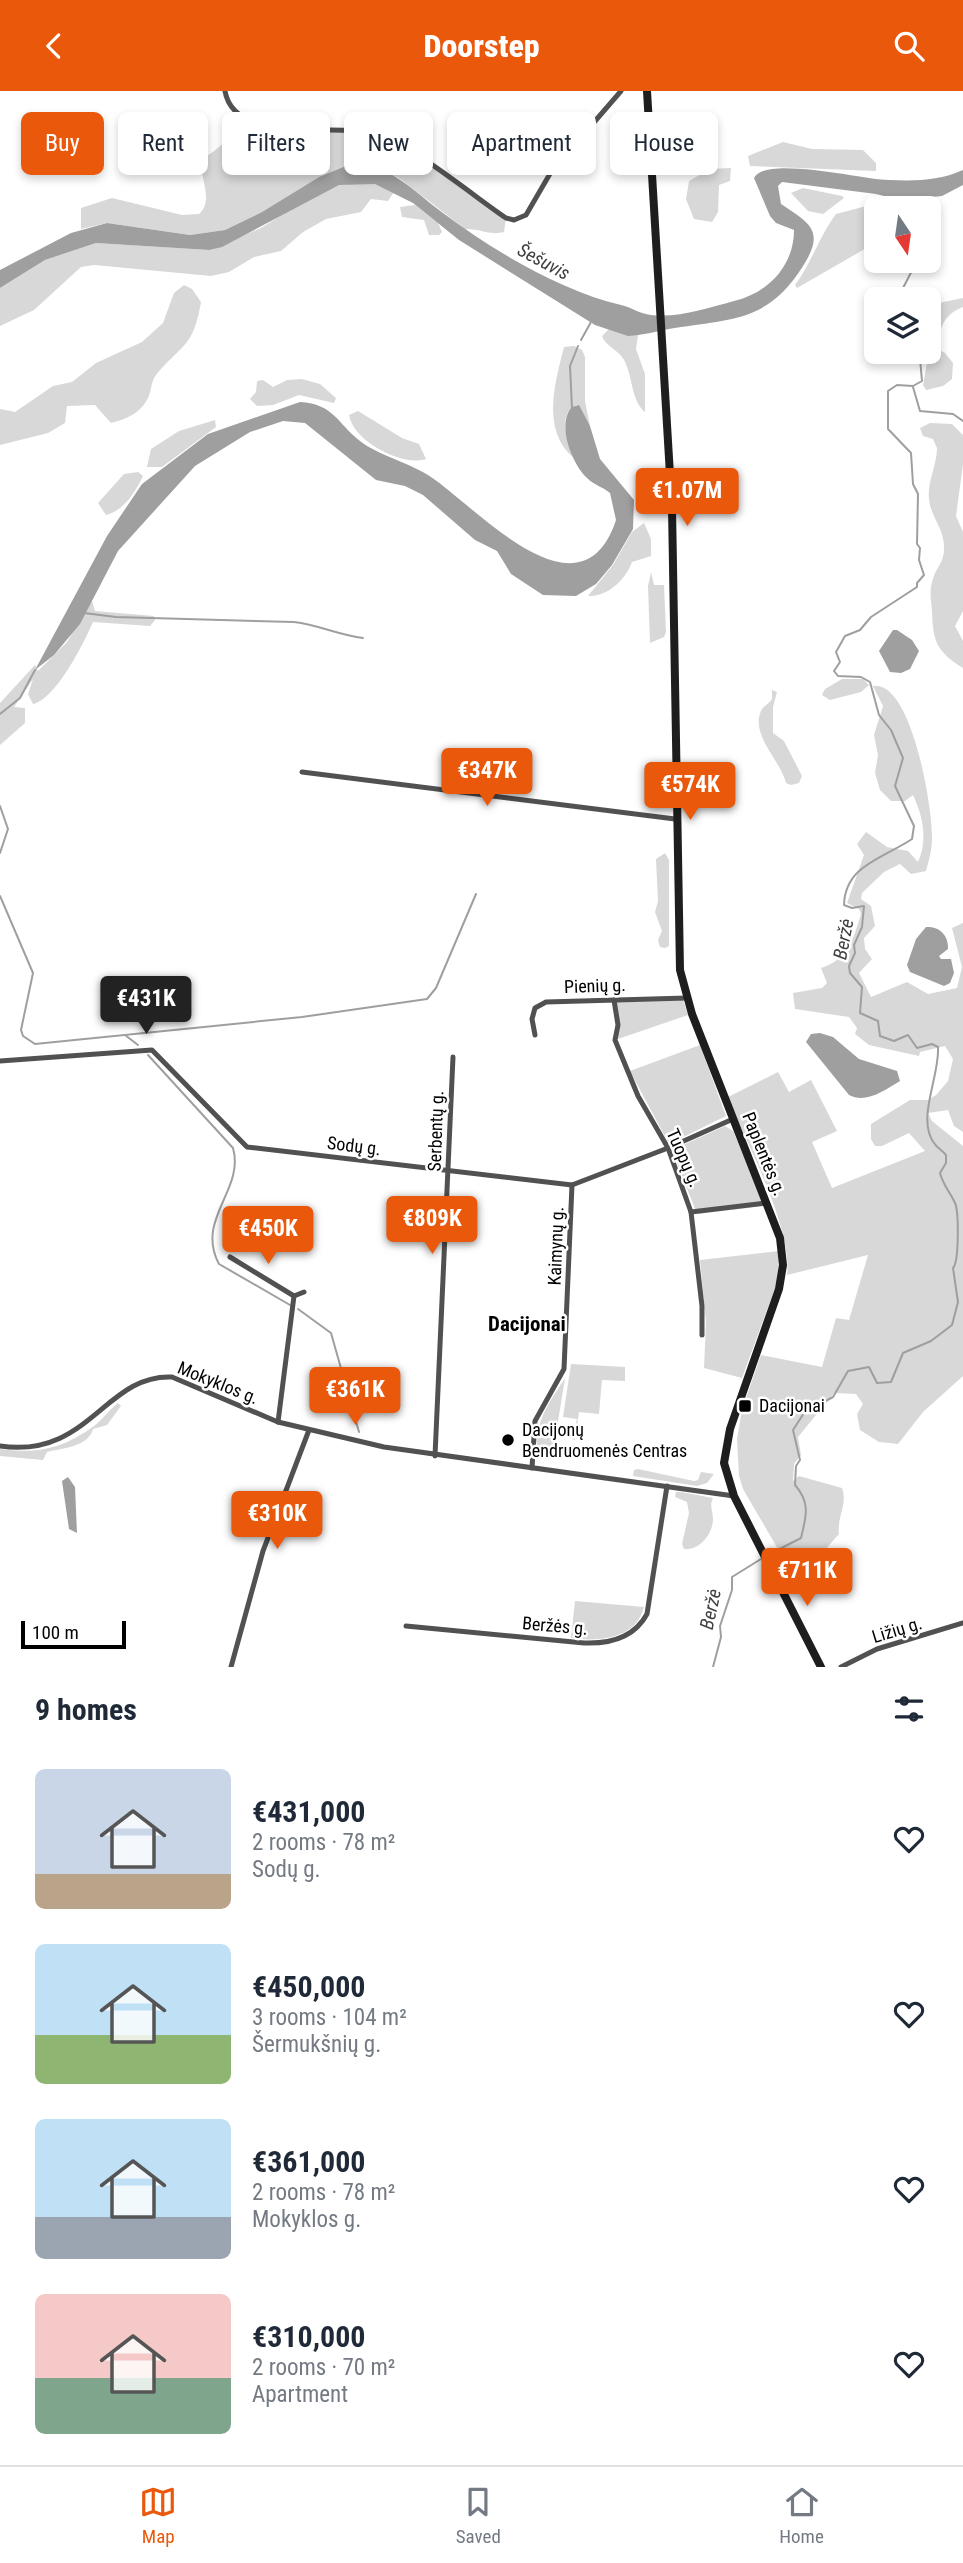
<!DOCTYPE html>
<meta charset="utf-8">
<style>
body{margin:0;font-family:"Roboto Condensed",sans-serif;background:#f2f2f3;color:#1f2937;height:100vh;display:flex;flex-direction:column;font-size:26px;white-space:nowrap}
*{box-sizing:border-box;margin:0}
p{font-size:23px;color:#747a83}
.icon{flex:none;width:38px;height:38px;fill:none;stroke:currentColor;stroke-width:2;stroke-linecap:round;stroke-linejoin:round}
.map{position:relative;height:1576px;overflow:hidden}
.drawer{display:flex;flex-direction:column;background:#fff;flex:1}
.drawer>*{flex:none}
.hud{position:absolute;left:21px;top:21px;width:922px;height:63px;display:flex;gap:14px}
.needle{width:46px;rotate:167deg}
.tools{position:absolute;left:864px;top:105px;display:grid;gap:14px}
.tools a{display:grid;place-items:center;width:77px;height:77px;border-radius:10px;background:#fff;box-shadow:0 4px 10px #0003;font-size:35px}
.scale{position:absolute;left:21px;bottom:18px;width:105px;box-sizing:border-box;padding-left:7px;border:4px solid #000;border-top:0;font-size:19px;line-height:24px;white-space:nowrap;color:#000;-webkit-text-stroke:5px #fff;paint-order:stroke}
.price{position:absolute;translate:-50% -60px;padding:0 16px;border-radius:7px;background:#ea580c;color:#fff;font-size:23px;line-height:46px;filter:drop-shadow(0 2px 4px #0008)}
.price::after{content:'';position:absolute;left:50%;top:42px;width:21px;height:16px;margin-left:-10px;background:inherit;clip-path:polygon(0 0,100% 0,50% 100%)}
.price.active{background:#222;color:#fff}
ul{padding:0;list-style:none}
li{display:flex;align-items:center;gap:21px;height:175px;padding:0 35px}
li span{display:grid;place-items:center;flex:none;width:196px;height:140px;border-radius:10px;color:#555}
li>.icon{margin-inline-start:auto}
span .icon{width:84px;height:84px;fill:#fffc;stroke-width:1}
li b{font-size:30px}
h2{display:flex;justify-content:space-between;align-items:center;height:84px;padding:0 35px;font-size:30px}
.pill{padding:0 24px;border-radius:10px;background:#fff;box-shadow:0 4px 10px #0003;font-size:24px;line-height:63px}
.pill.active{background:#ea580c;color:#fff}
header{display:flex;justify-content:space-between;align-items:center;height:91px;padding:0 35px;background:#ea580c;color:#fff;font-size:32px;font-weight:800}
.tabs{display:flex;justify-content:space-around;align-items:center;height:98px;border-top:2px solid #e0e1e3;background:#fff;font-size:19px;color:#747a83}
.tabs a{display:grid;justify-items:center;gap:4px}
.tabs .active{color:#ea580c}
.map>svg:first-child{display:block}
.green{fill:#d8d8d8}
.water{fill:#9f9f9f}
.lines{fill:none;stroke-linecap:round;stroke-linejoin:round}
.stream{stroke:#9f9f9f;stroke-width:2}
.minor{stroke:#515151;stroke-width:5}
.secondary{stroke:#1e1e1e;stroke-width:8}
.poi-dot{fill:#000;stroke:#fff;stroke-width:2.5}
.labels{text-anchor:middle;stroke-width:5;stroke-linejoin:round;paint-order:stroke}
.street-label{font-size:18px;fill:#000;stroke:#fff}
.poi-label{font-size:18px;fill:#000;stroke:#fff;text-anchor:start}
.water-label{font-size:19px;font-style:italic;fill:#404040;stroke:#fff}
.quarter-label{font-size:21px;font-weight:bold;fill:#000;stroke:#fff}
</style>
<header><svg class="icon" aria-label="back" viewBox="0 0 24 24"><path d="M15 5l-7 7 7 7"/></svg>Doorstep<svg class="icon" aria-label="search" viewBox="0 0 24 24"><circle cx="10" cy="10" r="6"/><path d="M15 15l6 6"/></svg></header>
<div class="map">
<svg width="963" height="1576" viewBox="0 0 963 1576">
<rect width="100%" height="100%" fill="#fff"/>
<g class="green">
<path d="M261 38 366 40 392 48 506 127 504 141C490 145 479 137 465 138L399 87 369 73 353 72 319 86 262 121 225 139 190 144 107 132 81 138V117L112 107 182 124 199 123C215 109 198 85 202 68 230 52 224 41 261 38Z"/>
<path d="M783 51 812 58 863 59 876 72V80L750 75 748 65Z"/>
<path d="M731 77 730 90 719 94 718 121 712 131 694 128 686 108 689 90 710 78Z"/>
<path d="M363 92 375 93 394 101 388 110 371 108 361 121 326 128 303 141 281 160 254 166 229 181 211 185 94 174 81 176 34 219 0 235V197L45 169 96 152 209 159 261 137 311 106 339 94Z"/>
<path d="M803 97 842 105 844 107 823 123 808 120 791 102Z"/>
<path d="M878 112 880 117H877V144L863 159 797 197 795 194C812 171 819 146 836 123Z"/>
<path d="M415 114 438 132 442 141 439 144H429L424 129 402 126 400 116Z"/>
<path d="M184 194 192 198 201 211C193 257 183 252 156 284 150 292 152 301 147 309 139 323 126 328 111 332L95 314 67 315 65 332 48 342 0 354V318L15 321 53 295 72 291 96 272 142 251 163 232 174 202Z"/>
<path d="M963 207V216C944 223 938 239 937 258L945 262 953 272 952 288 943 295 926 299 923 294 929 261V214Z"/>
<path d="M609 238 638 244 636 258 645 283V321C631 310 633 285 624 269 619 259 605 255 602 245Z"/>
<path d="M574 255 582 259 585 266V310L590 335 577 314C556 323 568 351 574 367 541 339 555 292 564 256Z"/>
<path d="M302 288 320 293 336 307 334 312 299 304 273 314 257 315 250 308 256 301 257 290 263 289 273 296 287 289Z"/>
<path d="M358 320 402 347 419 353 426 368C402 376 353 350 349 324Z"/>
<path d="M215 329 216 336 162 376H147L151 358 179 340Z"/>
<path d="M930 332 952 333 963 344V373L956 425 963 441V520L955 535 963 550V577C936 560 933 550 932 520 931 508 929 499 933 488 936 476 944 472 944 458 945 438 931 427 929 408 927 391 937 374 937 357L933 348 923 345 920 337Z"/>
<path d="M138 381 143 385C135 402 124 419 106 424L98 412 124 383Z"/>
<path d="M644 432 651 448V465L632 471C626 488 608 506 588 505L613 474 632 441Z"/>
<path d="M651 481 654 494H664L666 541 664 546 650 552 648 495Z"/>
<path d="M92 510 95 520 154 525 155 529 150 535 93 531C84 552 56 608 33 613L28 603 33 588 14 616 25 617V632L0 654V612L35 574 38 580 67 551Z"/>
<path d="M842 588H863L869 594 861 601 830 609 822 604 825 598Z"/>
<path d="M873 595C912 589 933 719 932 748 932 758 929 769 926 780L911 783 900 773 884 781 862 802 861 808 871 815 875 835 864 847 865 858 872 868 859 882 871 906 907 891 928 903 957 897 962 876 952 837 963 832V1041L954 1035 948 1019 928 1022 932 1030 963 1055V1285L923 1321 898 1353 879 1351 860 1339 857 1323 863 1313 856 1303 834 1302 798 1346 801 1364 794 1373 793 1390 799 1385 842 1397C848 1414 837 1424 839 1443L817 1468 809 1462 794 1468 797 1478 792 1482 743 1398 739 1385 737 1348 741 1324 749 1310 746 1307 761 1264 822 1276 836 1227 849 1229 868 1164 787 1184C793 1138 746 1051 728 1006L778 981 789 1001 811 989 837 1040 812 1051 832 1097 925 1060 909 1042 882 1055H875L871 1048V1033L910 1009H928L936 1004 948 990 953 968 945 955 920 961 919 965 869 954 855 943 857 937 849 926 795 918 793 902 822 897 827 892 821 877C848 868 853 849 861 823L859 818 847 812 864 764 857 753 866 741 887 756 908 760 918 771C928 749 923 725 913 704L905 710H891L880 699 875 682 878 664 874 644 883 615Z"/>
<path d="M772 599 777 601 773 616V642L784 650 802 685 799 692 791 694 786 692C781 670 750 644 761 620 763 615 768 614 772 608Z"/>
<path d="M665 762 669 769V855L665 857 660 856 658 849 662 840 655 821 658 810 656 768Z"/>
<path d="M683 909 688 924 618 948 617 911Z"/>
<path d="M700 954 726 1025 669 1053 630 980Z"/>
<path d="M725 1035 733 1040 765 1115 697 1123 672 1059Z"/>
<path d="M779 1160 778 1189 742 1287 704 1277 706 1231 700 1169Z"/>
<path d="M571 1273 625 1276V1290L602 1289 599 1323 579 1321 575 1349 565 1345 572 1346 577 1328 563 1326Z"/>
<path d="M565 1287 555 1349 550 1358 542 1360 537 1355C537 1326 550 1311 565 1287Z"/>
<path d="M118 1312 121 1315 107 1334 93 1338C88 1356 63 1357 47 1361L43 1369 0 1365V1358C38 1363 62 1358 94 1335 103 1328 109 1319 118 1312Z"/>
<path d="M638 1378 694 1390 698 1389 701 1381 714 1383 707 1392 697 1395 633 1385 634 1379Z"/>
<path d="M681 1401 713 1407C709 1415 713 1420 713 1428 713 1443 699 1460 684 1458L682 1453 689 1422 687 1411 675 1406 676 1401Z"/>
<path d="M575 1510 644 1516C636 1548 599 1551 571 1547Z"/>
</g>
<g class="water">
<path d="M353 72C393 75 413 100 443 122 494 160 559 199 621 214 631 216 640 223 651 224 679 227 708 217 734 210 768 202 794 175 794 139L776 132 770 125 754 87C765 64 864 89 889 89 915 90 939 90 963 79V94L942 105 923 107 916 113 876 103 782 91 778 95 781 113C809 132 826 139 803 175 770 228 736 228 681 236 666 238 653 242 638 244L628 245 595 234 459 149 413 112 375 93 339 94 222 156 209 159 96 152 45 169 0 197V179L71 142 107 132 190 144 225 139 262 121 319 86Z"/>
<path d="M300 311C334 313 337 332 360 350 379 365 409 371 431 386 476 416 581 535 616 429L610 402C603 396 594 394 587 387 572 373 556 333 572 316L579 314 590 335 600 368 634 409 633 438 612 474 596 493 576 505 543 504 511 483 497 460 475 449 423 404 405 395 376 389 305 332 283 330 250 341 195 375 118 460 80 533 54 564 35 579 107 445 142 393 208 343Z"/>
<path d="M893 539H897L912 549 919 560 910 578 901 582 890 581 879 560Z"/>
<path d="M926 836C940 835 949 845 948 858L939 865 941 868H951L954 882 950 892 944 895 910 881 907 874 916 848Z"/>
<path d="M820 942 833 946 859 968 897 980 900 990C885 999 866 1013 849 1004L806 951 811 943Z"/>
<path d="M68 1386 75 1396 77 1442 69 1438 62 1390Z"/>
</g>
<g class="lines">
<g class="stream">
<path d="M904 208 903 197 917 170"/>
<path d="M581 249 591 231"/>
<path d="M913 296 920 320 953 323 963 330"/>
<path d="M572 318 570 275 578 255"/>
<path d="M84 522 116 526 294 531C319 534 339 544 363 547"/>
<path d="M0 623 20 607 35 579"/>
<path d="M0 715 8 738 0 762"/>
<path d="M0 805 33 882 21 939 23 945 35 953 302 926 427 908 436 897 476 803"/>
<path d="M125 944 138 954"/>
<path d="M148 964 233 1057C245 1099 195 1128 219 1173L290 1214"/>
<path d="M298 1218 331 1242 359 1341"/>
<path d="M766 1465 801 1447C806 1426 811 1412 795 1394L796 1375 800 1369 793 1339 804 1322 833 1306 848 1280 869 1276 877 1292 891 1291 903 1262 931 1250 952 1234 958 1211 953 1177C959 1171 959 1121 955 1112 950 1101 943 1094 940 1082L946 1072V1064C942 1059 937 1057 934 1052 916 1028 940 985 938 956L932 953 917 957 908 944 894 950 880 945 878 930 860 922 862 896 850 882 849 875 855 862 854 854 862 836 864 815 852 817 844 814C845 774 884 767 912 748L914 735 895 695 903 667 891 639 879 624 870 591 861 586 838 585 834 580 840 571 836 561 845 545 860 539 871 526 917 496V492L924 484 919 469 920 457 917 453 918 403 913 393 911 362 888 338V300L897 294 913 295 922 290 920 268 923 261"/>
<path d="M713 1576 721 1546 720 1535 732 1499V1486L761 1468"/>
</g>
<g class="minor">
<path d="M225 0C234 53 332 34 370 41 402 46 476 107 506 127L514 129 526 124 551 81 621 0"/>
<path d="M302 681 675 728"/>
<path d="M614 909 618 934 615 949 638 1005 668 1057 691 1121 702 1215V1244"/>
<path d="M535 944 532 928 535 917 546 911 687 907"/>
<path d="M0 970 152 959 247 1056 572 1094 668 1057 733 1028"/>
<path d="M691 1121 767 1112"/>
<path d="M230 1166 294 1205"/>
<path d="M278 1331 294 1205 304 1201"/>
<path d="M0 1355C89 1368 105 1283 172 1286L278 1331 384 1356 734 1405"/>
<path d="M435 1365 453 966"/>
<path d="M532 1377 535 1330 564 1278 572 1094"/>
<path d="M406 1535 584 1552C610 1553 634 1547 647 1523L667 1395"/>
<path d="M231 1576 263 1460 309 1339"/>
<path d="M841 1576 877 1558 963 1532"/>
</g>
<path class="secondary" d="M647 0 672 417 680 879 692 923 780 1147 783 1174 779 1198 730 1338 724 1372 734 1405 821 1576"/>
</g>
<g class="poi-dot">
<rect x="738" y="1308" width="14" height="14" rx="3.5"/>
<circle cx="508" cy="1349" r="7"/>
</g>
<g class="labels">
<g class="street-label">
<text transform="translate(595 895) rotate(-2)" y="6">Pienių g.</text>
<text transform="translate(436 1040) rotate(-88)" y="6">Serbentų g.</text>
<text transform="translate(354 1055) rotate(7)" y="6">Sodų g.</text>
<text transform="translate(764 1063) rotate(68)" y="6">Paplentės g.</text>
<text transform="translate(684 1067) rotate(66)" y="6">Tuopų g.</text>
<text transform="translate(556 1155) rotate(-88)" y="6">Kaimynų g.</text>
<text transform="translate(218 1292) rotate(22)" y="6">Mokyklos g.</text>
<text transform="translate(555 1535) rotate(5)" y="6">Beržės g.</text>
<text transform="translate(897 1539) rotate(-17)" y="6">Ližių g.</text>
</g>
<g class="poi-label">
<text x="759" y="1321">Dacijonai</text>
<text x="522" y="1345">Dacijonų<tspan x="522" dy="21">Bendruomenės Centras</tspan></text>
</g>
<g class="water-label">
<text transform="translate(544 170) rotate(28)" y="7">Šešuvis</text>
<text transform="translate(843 848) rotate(-79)" y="7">Beržė</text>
<text transform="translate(710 1518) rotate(-78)" y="7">Beržė</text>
</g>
<g class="quarter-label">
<text x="527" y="1240">Dacijonai</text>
</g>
</g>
</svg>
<div class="tools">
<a><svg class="needle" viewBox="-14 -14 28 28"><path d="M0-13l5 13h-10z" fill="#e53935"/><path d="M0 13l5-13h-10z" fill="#747a83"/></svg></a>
<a><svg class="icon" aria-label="layers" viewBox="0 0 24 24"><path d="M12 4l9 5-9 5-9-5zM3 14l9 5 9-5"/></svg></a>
</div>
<div class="scale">100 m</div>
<b class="price" style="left:687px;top:437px">€1.07M</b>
<b class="price" style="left:487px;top:717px">€347K</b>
<b class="price" style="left:690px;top:731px">€574K</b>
<b class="price active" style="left:146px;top:945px">€431K</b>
<b class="price" style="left:432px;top:1165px">€809K</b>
<b class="price" style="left:268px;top:1175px">€450K</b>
<b class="price" style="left:355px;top:1336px">€361K</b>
<b class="price" style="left:277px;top:1460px">€310K</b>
<b class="price" style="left:807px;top:1517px">€711K</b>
<div class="hud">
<a class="pill active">Buy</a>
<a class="pill">Rent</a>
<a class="pill">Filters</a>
<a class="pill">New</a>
<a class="pill">Apartment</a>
<a class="pill">House</a>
</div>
</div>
<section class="drawer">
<h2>9 homes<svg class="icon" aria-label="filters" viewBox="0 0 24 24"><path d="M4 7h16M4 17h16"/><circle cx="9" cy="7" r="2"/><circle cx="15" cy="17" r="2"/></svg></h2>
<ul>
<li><span style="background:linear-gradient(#c9d6e8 75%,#b9a48a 0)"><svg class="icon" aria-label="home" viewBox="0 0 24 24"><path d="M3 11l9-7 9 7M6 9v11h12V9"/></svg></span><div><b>€431,000</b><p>2 rooms · 78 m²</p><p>Sodų g.</p></div><svg class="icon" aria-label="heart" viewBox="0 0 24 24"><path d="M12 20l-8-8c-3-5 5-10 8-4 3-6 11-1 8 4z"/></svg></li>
<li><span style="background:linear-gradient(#bfe0f5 65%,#8fb573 0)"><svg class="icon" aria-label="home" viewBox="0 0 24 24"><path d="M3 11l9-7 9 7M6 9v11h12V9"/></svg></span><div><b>€450,000</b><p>3 rooms · 104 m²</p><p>Šermukšnių g.</p></div><svg class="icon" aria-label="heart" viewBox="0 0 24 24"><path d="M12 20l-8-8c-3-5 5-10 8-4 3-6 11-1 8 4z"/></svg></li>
<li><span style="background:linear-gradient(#bfe0f5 70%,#9aa5b1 0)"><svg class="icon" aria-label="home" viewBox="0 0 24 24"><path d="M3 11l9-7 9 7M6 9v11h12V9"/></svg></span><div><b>€361,000</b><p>2 rooms · 78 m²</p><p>Mokyklos g.</p></div><svg class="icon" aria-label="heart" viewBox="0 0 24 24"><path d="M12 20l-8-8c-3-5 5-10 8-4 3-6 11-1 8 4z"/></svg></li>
<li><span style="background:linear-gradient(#f6c9c9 60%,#7fa58c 0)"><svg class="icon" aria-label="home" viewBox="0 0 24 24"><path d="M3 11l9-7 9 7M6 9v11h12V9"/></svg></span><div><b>€310,000</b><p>2 rooms · 70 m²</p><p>Apartment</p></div><svg class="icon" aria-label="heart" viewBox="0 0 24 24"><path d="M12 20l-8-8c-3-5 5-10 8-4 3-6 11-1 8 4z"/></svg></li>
</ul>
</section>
<nav class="tabs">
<a class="active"><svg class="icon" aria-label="map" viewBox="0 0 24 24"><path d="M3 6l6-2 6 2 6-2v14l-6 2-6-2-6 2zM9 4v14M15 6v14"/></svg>Map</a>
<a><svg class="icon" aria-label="saved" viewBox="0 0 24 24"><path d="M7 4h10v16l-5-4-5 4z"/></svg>Saved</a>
<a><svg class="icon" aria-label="home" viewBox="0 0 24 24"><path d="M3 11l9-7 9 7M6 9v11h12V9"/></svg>Home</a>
</nav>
